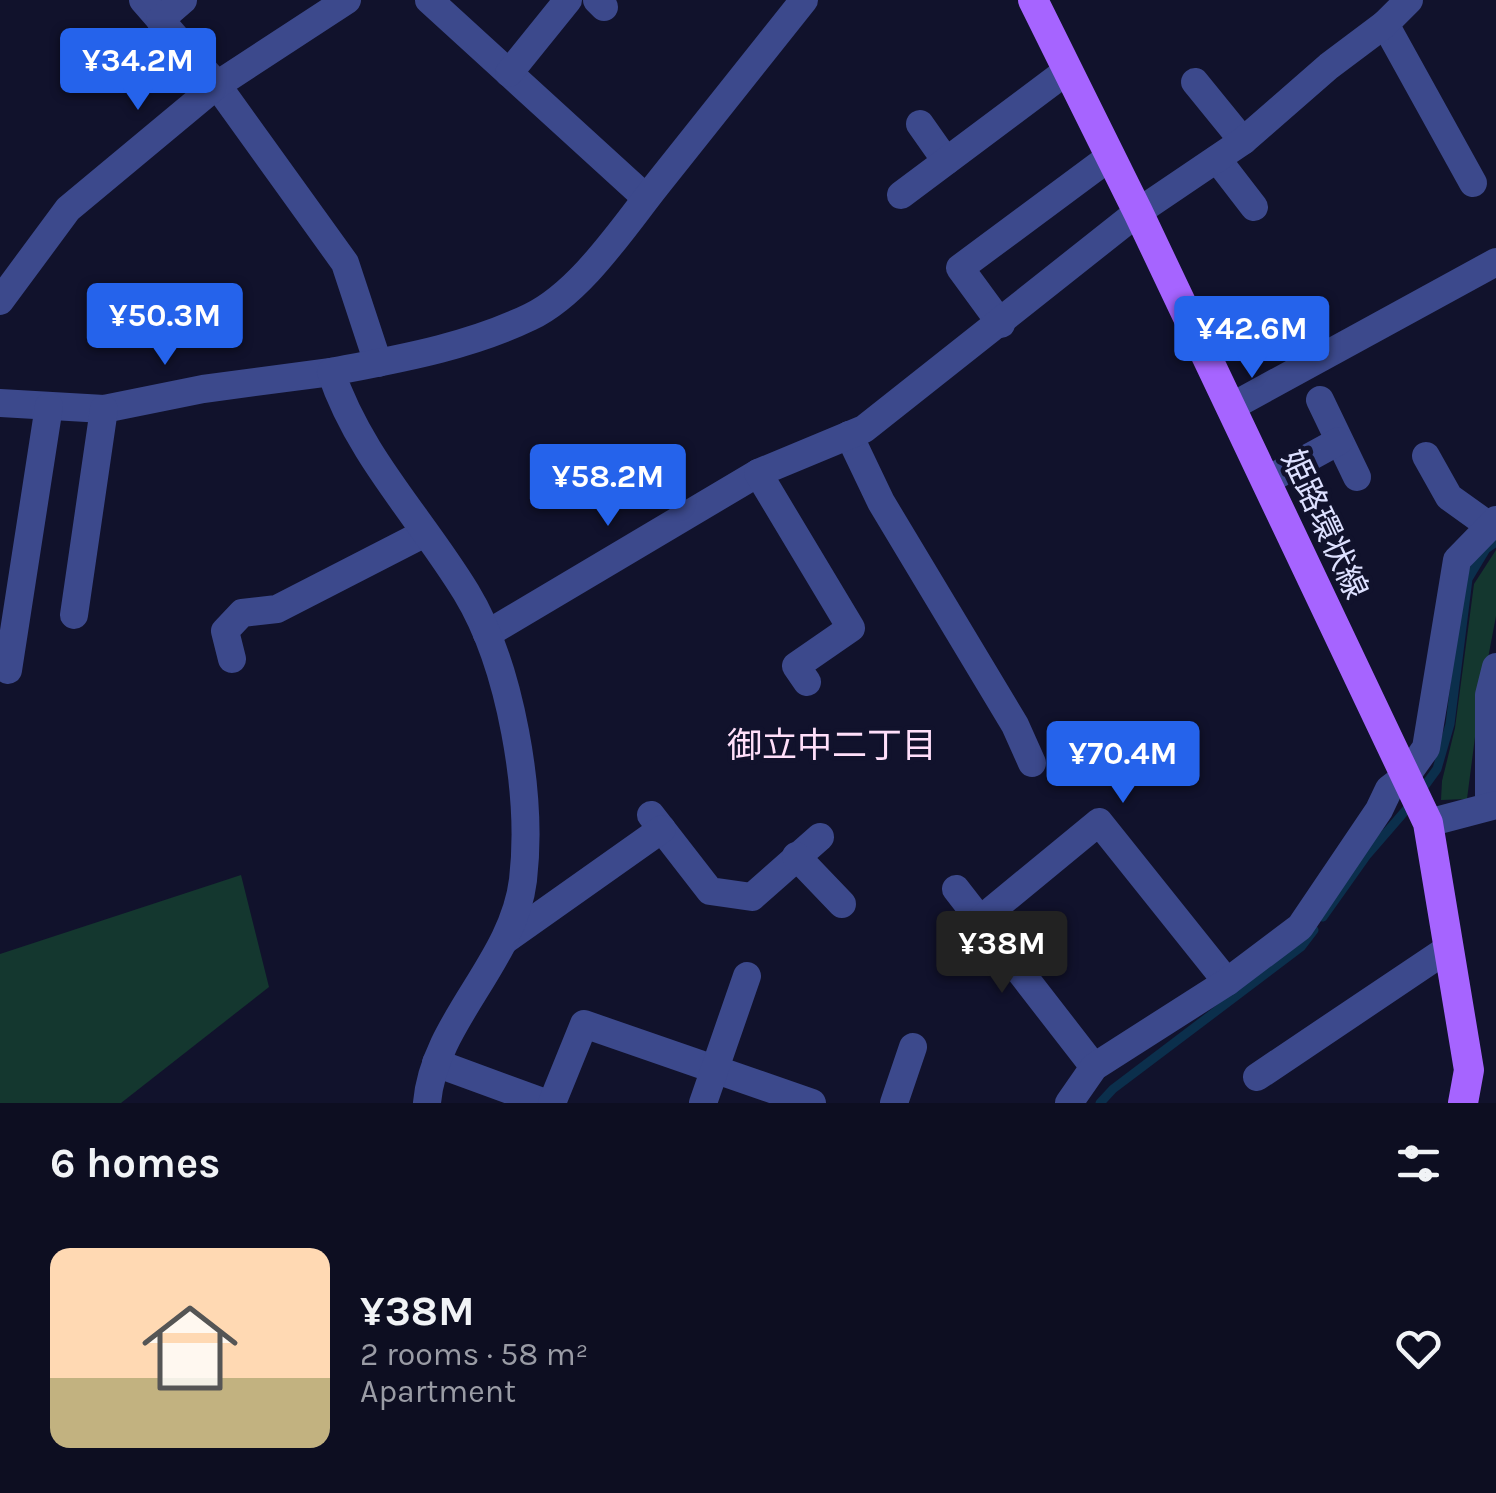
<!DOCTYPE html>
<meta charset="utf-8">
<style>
body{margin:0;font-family:Karla,"Noto Sans JP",sans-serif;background:#1b1c2e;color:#f1f3f6;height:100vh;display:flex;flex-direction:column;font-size:38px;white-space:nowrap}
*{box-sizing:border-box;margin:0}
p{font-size:32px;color:#9a9ca5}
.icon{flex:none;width:55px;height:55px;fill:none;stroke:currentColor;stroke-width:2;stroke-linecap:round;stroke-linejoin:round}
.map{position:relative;height:1103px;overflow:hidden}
.side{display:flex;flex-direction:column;background:#0d0e21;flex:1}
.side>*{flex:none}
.price{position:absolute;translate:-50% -85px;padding:0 22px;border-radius:10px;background:#2563eb;color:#fff;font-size:32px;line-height:65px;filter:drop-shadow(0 2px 5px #0008)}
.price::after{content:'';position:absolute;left:50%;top:60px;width:30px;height:22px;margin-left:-15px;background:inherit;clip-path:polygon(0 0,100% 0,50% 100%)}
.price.active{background:#222;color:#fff}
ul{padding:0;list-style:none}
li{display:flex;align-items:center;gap:30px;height:250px;padding:0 50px}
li+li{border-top:2px solid #2d2e3f}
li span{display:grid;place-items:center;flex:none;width:280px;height:200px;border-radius:20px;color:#555}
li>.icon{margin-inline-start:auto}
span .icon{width:120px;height:120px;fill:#fffc;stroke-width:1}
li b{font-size:42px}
h2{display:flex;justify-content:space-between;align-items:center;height:120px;padding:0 50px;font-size:42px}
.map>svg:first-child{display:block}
.green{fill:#14372f}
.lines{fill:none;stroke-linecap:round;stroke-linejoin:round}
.stream{stroke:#0b2f4c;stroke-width:9}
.minor{stroke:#3c498c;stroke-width:28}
.major{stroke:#a664ff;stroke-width:30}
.labels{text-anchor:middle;stroke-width:9;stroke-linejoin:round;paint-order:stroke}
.street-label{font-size:32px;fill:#dde0ff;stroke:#11122c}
.neighbourhood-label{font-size:35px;fill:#ffdffa;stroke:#11122c}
</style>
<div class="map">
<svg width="1496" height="1103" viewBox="0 0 1496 1103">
<rect width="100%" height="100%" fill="#11122c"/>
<g class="green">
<path d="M1496 550V616L1479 706 1467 799 1441 800 1442 781 1455 728 1474 584Z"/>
<path d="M241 875 269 987 121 1103H0V954Z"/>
</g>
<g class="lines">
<g class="stream">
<path d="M1421 791 1437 769 1450 724 1468 579 1486 549 1496 542"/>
<path d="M1323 917 1367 855 1412 803"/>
<path d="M1100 1103 1113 1089 1301 947 1314 930"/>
</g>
<g class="minor">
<path d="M143 0 217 85 345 263 378 363"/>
<path d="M429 0 646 198"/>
<path d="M597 0 604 7"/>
<path d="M160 20 183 0"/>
<path d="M1385 24 1473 183"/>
<path d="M509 73 568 0"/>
<path d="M1195 82 1243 141"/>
<path d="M920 124 946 161"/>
<path d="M1217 159 1254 207"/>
<path d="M901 195 1068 70"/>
<path d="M0 301 68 209 217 85 347 0"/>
<path d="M1001 324 960 268 1111 156"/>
<path d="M1320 400 1357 477"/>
<path d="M0 403 104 409 203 389 331 372"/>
<path d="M1231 407 1496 262"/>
<path d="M849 435 881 502 1015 725 1032 763"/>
<path d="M1426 456 1449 497 1488 525"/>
<path d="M1266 481 1339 441"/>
<path d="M74 615 104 409"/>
<path d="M487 634 758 473"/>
<path d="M232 659 225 631 242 613 277 609 425 533"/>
<path d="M8 670 49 406"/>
<path d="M807 682 796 666 851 628 758 473 864 429 1138 212 1243 141 1329 66 1385 24 1409 0"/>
<path d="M1489 806V695L1496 667"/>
<path d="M651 815 710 891 752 897 820 837"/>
<path d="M1428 823 1496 805"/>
<path d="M796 856 842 904"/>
<path d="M956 889 1094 1067"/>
<path d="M980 920 1099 822 1227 982"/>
<path d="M505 940 662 829"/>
<path d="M436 1063 545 1103"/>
<path d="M1257 1077 1449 948"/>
<path d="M427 1103C434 1021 513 963 523 880 533 795 511 666 466 592 421 518 359 456 331 372 398 359 468 347 530 317 580 293 622 229 656 186 705 124 755 62 804 0"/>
<path d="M552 1103 584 1024 812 1103"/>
<path d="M703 1103 747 976"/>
<path d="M894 1103 913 1047"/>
<path d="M1069 1103 1094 1067 1227 982 1300 927 1379 810 1389 789 1406 776 1426 748 1457 560 1496 520"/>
</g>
<path class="major" d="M1033 0 1138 212 1428 823 1469 1070 1463 1103"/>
</g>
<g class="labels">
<g class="street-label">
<text transform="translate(1325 524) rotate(65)" y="11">姫路環状線</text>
</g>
<g class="neighbourhood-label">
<text x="832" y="757">御立中二丁目</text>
</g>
</g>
</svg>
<b class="price" style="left:138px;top:113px">¥34.2M</b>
<b class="price" style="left:165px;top:368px">¥50.3M</b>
<b class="price" style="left:1252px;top:381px">¥42.6M</b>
<b class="price" style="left:608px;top:529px">¥58.2M</b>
<b class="price" style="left:1123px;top:806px">¥70.4M</b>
<b class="price active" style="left:1002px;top:996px">¥38M</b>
</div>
<section class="side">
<h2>6 homes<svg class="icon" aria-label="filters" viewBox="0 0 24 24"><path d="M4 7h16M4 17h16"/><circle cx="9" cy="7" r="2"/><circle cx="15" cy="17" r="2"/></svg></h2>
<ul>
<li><span style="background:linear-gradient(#ffd9b3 65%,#c2b280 0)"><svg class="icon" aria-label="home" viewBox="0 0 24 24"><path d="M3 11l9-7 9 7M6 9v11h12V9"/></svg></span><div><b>¥38M</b><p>2 rooms · 58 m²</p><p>Apartment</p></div><svg class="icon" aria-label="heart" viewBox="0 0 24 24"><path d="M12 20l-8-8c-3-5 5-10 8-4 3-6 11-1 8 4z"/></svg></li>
</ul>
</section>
